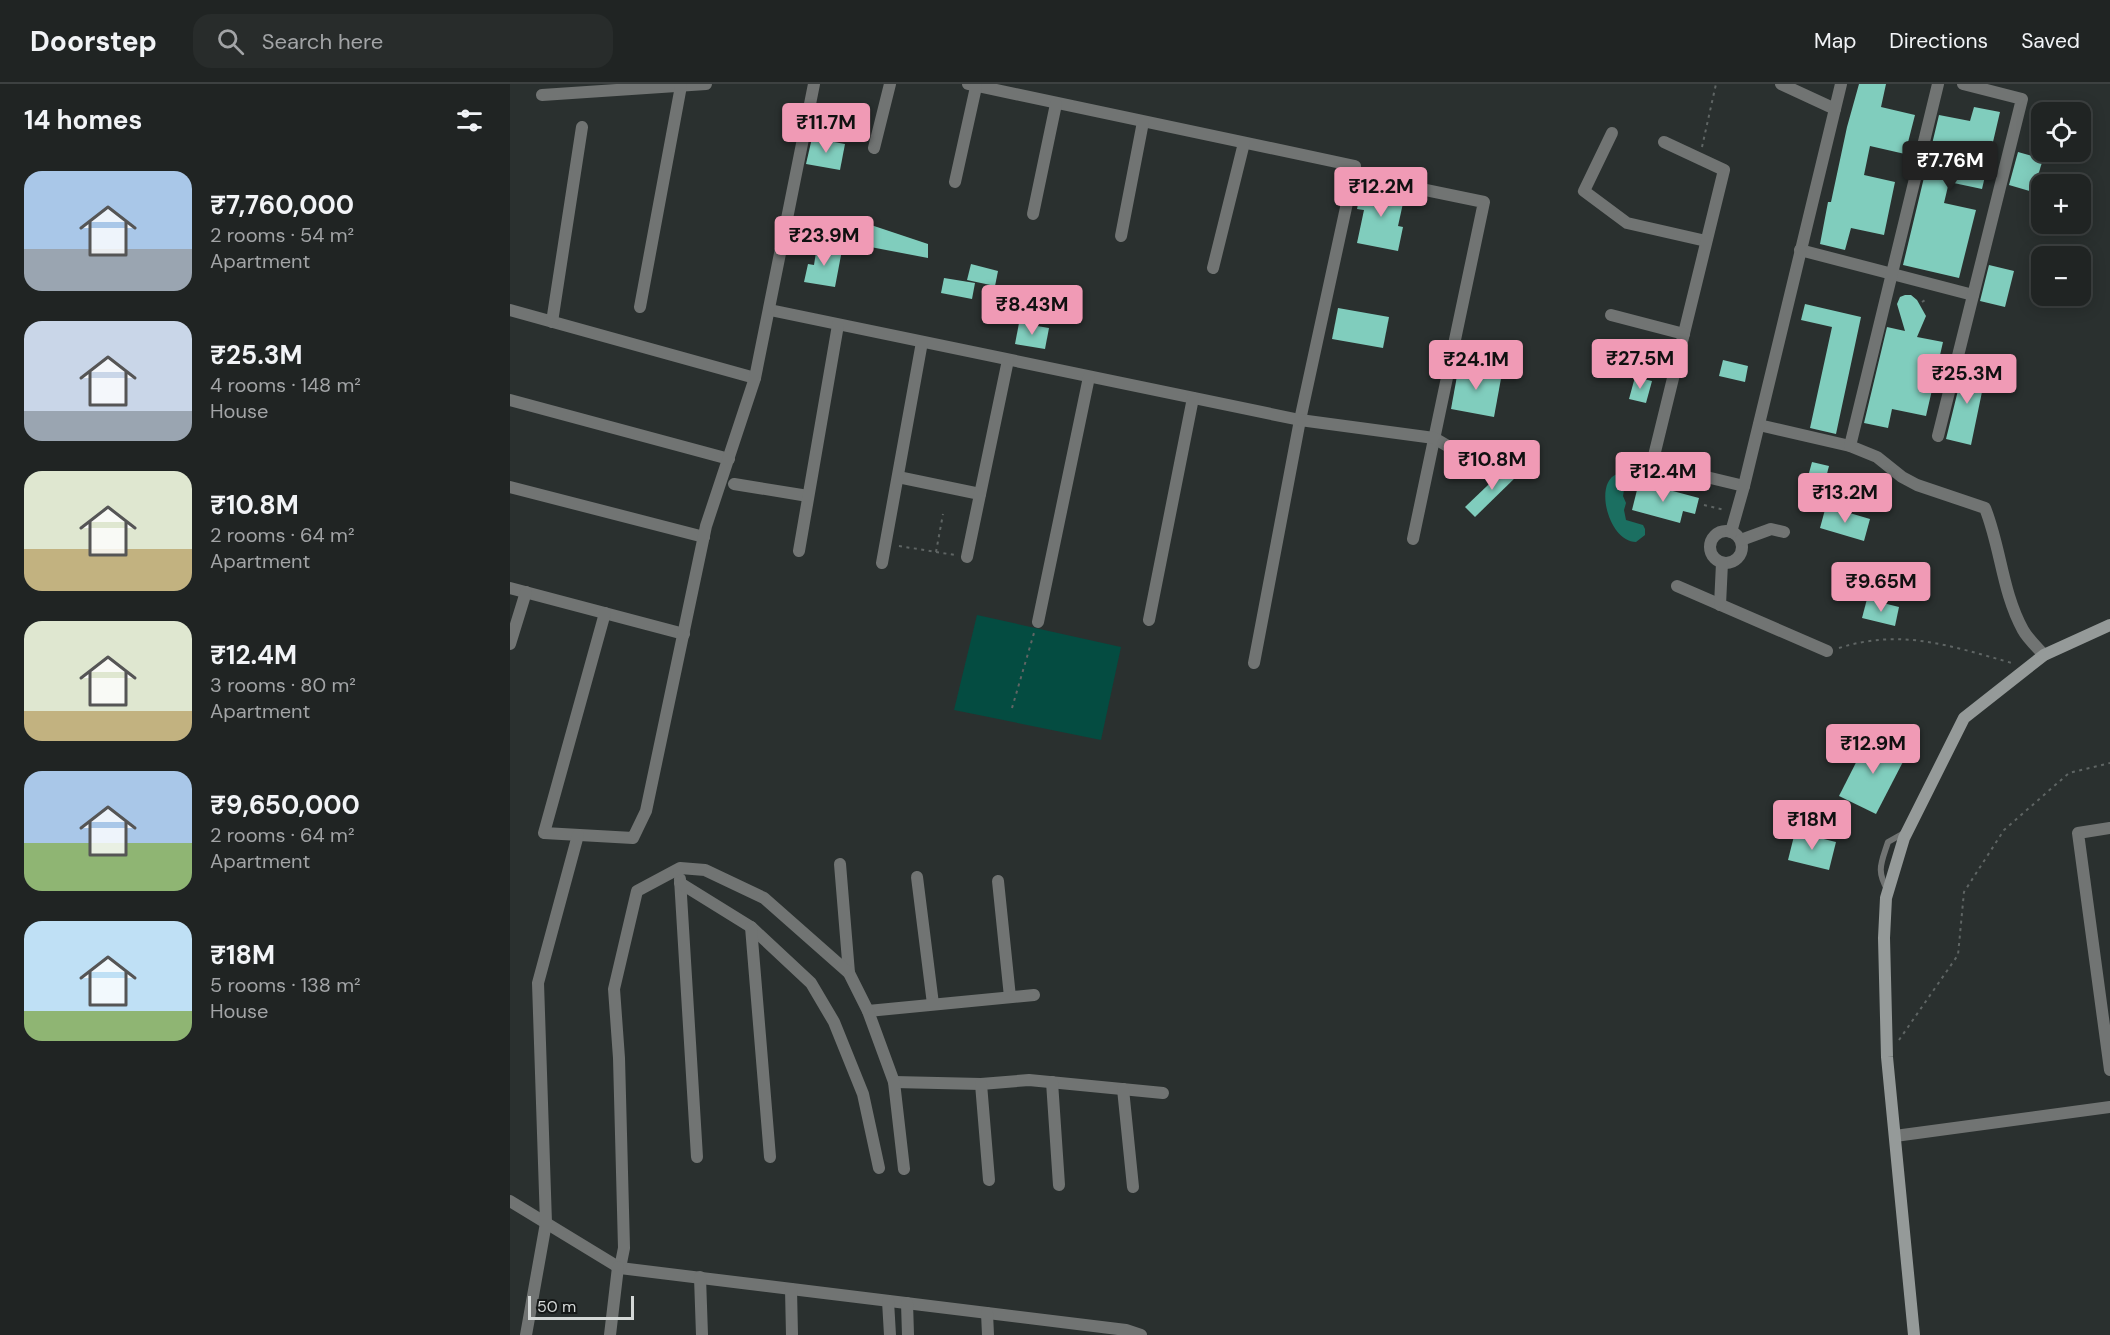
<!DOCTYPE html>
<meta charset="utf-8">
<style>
body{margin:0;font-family:"DM Sans",sans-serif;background:#282c2b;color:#f1f3f6;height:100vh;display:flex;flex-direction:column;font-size:22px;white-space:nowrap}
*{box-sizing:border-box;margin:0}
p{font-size:20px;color:#a2a4a6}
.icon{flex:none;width:33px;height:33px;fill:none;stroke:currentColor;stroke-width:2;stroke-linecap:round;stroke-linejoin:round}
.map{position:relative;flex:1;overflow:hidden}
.details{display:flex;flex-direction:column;background:#202423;width:510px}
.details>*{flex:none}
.controls{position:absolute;left:1521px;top:18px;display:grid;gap:12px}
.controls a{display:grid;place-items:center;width:60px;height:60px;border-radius:12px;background:#202423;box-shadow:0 3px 15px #0003,0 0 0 2px #3d4141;font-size:30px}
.scale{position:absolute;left:18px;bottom:15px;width:106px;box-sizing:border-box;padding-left:6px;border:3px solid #d3d7d6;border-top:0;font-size:16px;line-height:21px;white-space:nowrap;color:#d3d7d6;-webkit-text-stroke:4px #151817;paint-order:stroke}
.price{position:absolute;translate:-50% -51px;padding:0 14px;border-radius:6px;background:#f09ab5;color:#111;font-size:20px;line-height:39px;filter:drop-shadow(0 2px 3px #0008)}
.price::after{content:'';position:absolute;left:50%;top:36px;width:18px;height:14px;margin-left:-9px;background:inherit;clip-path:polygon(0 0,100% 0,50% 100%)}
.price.current{background:#222;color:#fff}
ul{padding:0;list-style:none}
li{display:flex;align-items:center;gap:18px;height:150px;padding:0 24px}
li span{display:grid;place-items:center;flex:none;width:168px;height:120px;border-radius:18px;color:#555}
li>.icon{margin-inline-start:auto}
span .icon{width:72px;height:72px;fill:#fffc;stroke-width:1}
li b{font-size:26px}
h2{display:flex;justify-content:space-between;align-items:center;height:72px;padding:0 24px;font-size:26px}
header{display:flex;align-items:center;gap:36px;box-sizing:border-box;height:84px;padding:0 30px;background:#202423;border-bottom:2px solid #3d4141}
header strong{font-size:28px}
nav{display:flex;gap:33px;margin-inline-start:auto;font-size:21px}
.search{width:420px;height:54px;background:#282c2b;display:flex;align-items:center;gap:15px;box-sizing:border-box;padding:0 21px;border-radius:18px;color:#a2a4a6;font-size:22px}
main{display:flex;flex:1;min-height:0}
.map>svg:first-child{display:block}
.green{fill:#044c41}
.water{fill:#1b6f61}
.building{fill:#80cdbd}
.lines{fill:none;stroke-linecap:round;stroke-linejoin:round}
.path{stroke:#5f6564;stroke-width:2;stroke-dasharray:3 4.5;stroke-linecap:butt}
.service{stroke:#717473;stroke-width:6}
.minor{stroke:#717473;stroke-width:12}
.secondary{stroke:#959a99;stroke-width:12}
</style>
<header>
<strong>Doorstep</strong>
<div class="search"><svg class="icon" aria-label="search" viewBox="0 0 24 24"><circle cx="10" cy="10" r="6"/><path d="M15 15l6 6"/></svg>Search here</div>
<nav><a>Map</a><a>Directions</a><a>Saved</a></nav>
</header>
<main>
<section class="details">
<h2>14 homes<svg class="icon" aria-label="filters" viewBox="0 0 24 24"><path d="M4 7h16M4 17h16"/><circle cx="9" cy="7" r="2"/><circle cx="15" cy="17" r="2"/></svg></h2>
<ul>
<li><span style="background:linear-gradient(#a9c7e8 65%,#9aa5b1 0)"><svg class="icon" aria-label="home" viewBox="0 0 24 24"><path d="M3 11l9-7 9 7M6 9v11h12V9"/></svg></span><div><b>₹7,760,000</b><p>2 rooms · 54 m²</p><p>Apartment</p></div></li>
<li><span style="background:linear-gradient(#c9d6e8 75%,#9aa5b1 0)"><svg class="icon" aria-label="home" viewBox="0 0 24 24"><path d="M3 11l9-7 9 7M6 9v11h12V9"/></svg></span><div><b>₹25.3M</b><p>4 rooms · 148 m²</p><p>House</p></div></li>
<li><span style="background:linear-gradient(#dfe7d0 65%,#c2b280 0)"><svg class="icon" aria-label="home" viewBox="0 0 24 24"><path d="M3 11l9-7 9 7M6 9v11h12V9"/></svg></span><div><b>₹10.8M</b><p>2 rooms · 64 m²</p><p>Apartment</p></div></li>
<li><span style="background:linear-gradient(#dfe7d0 75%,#c2b280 0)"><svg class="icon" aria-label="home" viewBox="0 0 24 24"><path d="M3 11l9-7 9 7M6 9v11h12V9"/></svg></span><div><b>₹12.4M</b><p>3 rooms · 80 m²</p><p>Apartment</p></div></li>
<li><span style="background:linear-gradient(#a9c7e8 60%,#8fb573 0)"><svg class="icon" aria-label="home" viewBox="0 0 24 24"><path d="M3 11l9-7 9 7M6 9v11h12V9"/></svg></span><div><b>₹9,650,000</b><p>2 rooms · 64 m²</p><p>Apartment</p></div></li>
<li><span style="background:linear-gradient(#bfe0f5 75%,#8fb573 0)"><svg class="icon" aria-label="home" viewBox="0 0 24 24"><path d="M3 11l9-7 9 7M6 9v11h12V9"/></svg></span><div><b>₹18M</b><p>5 rooms · 138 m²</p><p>House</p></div></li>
</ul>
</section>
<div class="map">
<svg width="1600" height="1251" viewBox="0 0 1600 1251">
<rect width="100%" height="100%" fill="#2a302f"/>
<path class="green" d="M467 531 611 563 591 656 444 626Z"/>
<path class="water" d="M1107 390H1111L1116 394 1113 412 1116 419 1114 426 1116 436 1133 441 1135 445V451L1126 458C1099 458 1083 399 1107 390Z"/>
<g class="building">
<path d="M1349 0H1376L1371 23 1405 31 1395 70 1360 62 1354 91 1385 98 1374 151 1341 144 1335 166 1310 160 1318 118H1321L1337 43Z"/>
<path d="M1464 23 1490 28 1472 105 1439 98 1434 119 1466 126 1449 194 1393 181 1429 31 1460 37Z"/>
<path d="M302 54 335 60 330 86 296 80Z"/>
<path d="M1508 68 1533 75 1523 108 1499 101Z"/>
<path d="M852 101 895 110 888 142 893 143 888 167 847 159 854 126 847 125Z"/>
<path d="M355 139 418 160V174L350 161Z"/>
<path d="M307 162 332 166 325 203 294 198 298 180 304 181Z"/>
<path d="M461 180 488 187 485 202 457 196Z"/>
<path d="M1479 181 1504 187 1495 223 1470 217Z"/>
<path d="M434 194 465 199 462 215 431 209Z"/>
<path d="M1395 211H1401L1407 216 1416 232 1407 253 1433 258 1416 332 1382 325 1378 344 1354 339 1377 243 1395 247 1387 220 1390 213Z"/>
<path d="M1295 220 1351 233 1326 350 1300 344 1322 243 1291 236Z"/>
<path d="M828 224 879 233 873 264 822 255Z"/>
<path d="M509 239 539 244 535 265 505 260Z"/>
<path d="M1213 276 1238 282 1235 298 1209 292Z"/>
<path d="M949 281 992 289 984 333 941 325Z"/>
<path d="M1454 282 1479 288 1476 304 1473 303 1461 361 1436 355Z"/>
<path d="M1125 293 1142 297 1136 319 1119 315Z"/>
<path d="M1302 378 1319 382 1313 405 1296 400Z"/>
<path d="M1000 380 1009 390 965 433 955 423Z"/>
<path d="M1129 398 1189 414 1185 430 1173 427 1170 439 1122 426Z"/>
<path d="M1316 422 1360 435 1354 457 1310 444Z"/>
<path d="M1357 515 1389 523 1385 542 1352 534Z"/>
<path d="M1360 651 1397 670 1366 730 1329 712Z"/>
<path d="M1285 748 1326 758 1319 786 1278 776Z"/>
</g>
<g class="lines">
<g class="path">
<path d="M1192 63 1206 0"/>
<path d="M1412 218 1418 214"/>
<path d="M1194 421 1215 426"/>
<path d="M389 462 445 471"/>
<path d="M426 468 433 430"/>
<path d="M1329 564C1392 544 1440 562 1502 579"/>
<path d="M502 624 524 549"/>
<path d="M1389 956 1448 871 1454 808 1494 746 1559 689 1600 679"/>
</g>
<path class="service" d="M1378 807C1366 786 1371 780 1378 758L1394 749"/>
<g class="minor">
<path d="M458 0 845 82 790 336 744 579"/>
<path d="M1271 0 1325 25"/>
<path d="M32 11 196 0"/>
<path d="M1102 49 1074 107 1117 139 1196 157"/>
<path d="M1154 58 1214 86 1142 380 1234 402"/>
<path d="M364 64 380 0"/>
<path d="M843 91 974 118 903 455"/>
<path d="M445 98 466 3"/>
<path d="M523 130 546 20"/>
<path d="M611 152 633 38"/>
<path d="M1290 166 1463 211"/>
<path d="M703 184 734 59"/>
<path d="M130 223 171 2"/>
<path d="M0 226 245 294"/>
<path d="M260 226 790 336 924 354 970 381"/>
<path d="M1101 231 1174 250"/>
<path d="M42 238 72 43"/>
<path d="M0 316 219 375"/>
<path d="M1249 341 1340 362 1367 373 1392 393 1407 401 1475 424C1491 464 1492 508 1513 546 1518 555 1527 563 1534 571"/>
<path d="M1428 352 1512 15 1453 0"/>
<path d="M1340 362 1428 0"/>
<path d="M388 393 470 410"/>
<path d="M224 400 298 412"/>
<path d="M0 403 194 453"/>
<circle cx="1216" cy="463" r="16"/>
<path d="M1221 448 1234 402 1331 0"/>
<path d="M1231 456 1261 445 1274 448"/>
<path d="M289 467 328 241"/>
<path d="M457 473 498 276"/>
<path d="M372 479 412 258"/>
<path d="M1167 502 1317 567"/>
<path d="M0 504 174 550"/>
<path d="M1210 521 1212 479"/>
<path d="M95 529 34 749 123 754 136 727 196 442 245 294 304 0"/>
<path d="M639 536 683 314"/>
<path d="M528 538 579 293"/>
<path d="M0 560 16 508"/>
<path d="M1600 744 1568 749 1600 986"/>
<path d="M330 780 339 889"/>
<path d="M407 793 423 920"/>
<path d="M170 795 187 1073"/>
<path d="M488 797 500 913"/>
<path d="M170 799 241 843 301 899 324 938 353 1010 369 1084"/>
<path d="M241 843 260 1073"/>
<path d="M358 927 524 911"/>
<path d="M384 998 471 1000 519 996 653 1009"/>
<path d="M542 998 549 1101"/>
<path d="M471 1000 479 1096"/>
<path d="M613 1005 623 1103"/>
<path d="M1385 1052 1600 1023"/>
<path d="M0 1117 110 1184 616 1246 631 1251"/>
<path d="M110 1184 114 1164 109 974 104 905 127 807 170 784 195 786 254 814 339 889 358 927 384 998 394 1085"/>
<path d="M190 1193 192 1251"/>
<path d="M281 1205 282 1251"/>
<path d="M378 1217 380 1251"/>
<path d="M397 1219 398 1251"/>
<path d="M477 1229 478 1251"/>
<path d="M16 1251 36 1139 28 899 68 751"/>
<path d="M100 1251 108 1183"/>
</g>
<path class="secondary" d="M1404 1251 1377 973 1374 854 1376 814 1394 754 1454 634 1534 571 1600 541"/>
</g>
</svg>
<div class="controls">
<a><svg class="icon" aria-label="locate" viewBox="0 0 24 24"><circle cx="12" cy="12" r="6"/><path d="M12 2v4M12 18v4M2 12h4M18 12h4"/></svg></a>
<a>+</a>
<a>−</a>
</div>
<div class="scale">50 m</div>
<b class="price" style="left:316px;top:70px">₹11.7M</b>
<b class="price current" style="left:1440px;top:108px">₹7.76M</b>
<b class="price" style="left:871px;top:134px">₹12.2M</b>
<b class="price" style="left:314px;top:183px">₹23.9M</b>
<b class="price" style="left:522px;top:252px">₹8.43M</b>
<b class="price" style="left:1130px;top:306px">₹27.5M</b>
<b class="price" style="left:966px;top:307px">₹24.1M</b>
<b class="price" style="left:1457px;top:321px">₹25.3M</b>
<b class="price" style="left:982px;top:407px">₹10.8M</b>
<b class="price" style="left:1153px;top:419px">₹12.4M</b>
<b class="price" style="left:1335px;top:440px">₹13.2M</b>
<b class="price" style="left:1371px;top:529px">₹9.65M</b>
<b class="price" style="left:1363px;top:691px">₹12.9M</b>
<b class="price" style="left:1302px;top:767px">₹18M</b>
</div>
</main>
